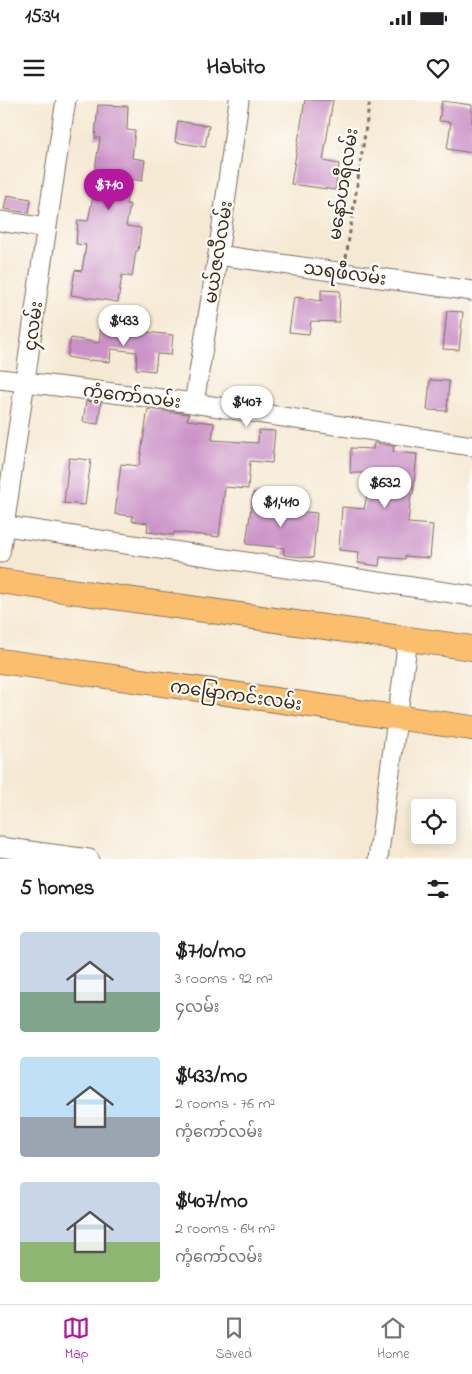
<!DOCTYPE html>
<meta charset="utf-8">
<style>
body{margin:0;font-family:"Indie Flower","Noto Sans Myanmar",sans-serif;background:#f6f6f6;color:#202124;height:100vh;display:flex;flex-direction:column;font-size:19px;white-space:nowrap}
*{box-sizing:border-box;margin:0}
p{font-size:16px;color:#757577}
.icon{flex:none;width:28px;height:28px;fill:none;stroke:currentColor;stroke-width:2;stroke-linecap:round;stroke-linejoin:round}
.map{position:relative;height:759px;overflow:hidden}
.panel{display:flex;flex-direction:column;background:#fff;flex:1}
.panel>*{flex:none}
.tools{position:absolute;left:411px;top:699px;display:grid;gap:10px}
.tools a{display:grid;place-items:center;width:45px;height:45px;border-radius:5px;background:#fff;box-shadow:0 2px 12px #0003;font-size:25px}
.price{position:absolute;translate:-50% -42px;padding:0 11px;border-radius:18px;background:#fff;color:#222;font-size:16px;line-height:32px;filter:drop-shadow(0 1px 2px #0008)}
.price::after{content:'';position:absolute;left:50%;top:30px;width:15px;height:11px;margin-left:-8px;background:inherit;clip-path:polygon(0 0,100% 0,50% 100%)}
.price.current{background:#b5179e;color:#fff}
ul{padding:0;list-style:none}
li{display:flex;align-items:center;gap:15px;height:125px;padding:0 20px}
li span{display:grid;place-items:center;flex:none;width:140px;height:100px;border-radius:5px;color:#555}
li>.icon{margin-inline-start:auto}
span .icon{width:60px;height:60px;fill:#fffc;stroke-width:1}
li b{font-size:21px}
h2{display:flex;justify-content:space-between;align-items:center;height:60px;padding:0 20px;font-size:21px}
.status{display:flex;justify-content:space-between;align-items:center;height:35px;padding:0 25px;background:#fff;direction:ltr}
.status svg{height:14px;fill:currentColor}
header{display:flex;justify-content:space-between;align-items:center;height:65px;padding:0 20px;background:#fff;font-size:22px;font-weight:700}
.tab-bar{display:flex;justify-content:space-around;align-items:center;height:70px;border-top:1px solid #e0e0e0;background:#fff;font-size:14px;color:#757577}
.tab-bar a{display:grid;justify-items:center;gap:2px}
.tab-bar .current{color:#b5179e}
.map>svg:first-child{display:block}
.building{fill:#ca91c7}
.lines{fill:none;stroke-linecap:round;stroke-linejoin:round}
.minor-casing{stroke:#7c6d5e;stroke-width:21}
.major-casing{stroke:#7c6d5e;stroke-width:26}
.path{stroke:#7c6d5e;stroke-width:3;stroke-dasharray:4 4;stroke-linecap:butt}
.minor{stroke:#fff;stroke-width:19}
.major{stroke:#fabe6d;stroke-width:24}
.labels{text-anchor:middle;stroke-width:4.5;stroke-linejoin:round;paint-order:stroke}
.street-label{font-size:18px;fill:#3b2a1e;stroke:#fdfcf7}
</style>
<div class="status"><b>15:34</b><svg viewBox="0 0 49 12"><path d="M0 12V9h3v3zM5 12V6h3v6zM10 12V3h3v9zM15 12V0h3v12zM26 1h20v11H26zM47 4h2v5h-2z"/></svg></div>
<header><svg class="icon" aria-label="menu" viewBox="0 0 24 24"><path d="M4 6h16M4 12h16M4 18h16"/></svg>Habito<svg class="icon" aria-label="heart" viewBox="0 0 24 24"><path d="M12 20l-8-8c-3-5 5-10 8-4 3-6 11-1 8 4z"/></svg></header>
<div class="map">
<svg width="472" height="759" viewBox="0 0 472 759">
<rect width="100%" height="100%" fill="#fdfcf7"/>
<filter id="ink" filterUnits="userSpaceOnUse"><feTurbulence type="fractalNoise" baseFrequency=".02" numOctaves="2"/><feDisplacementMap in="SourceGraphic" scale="10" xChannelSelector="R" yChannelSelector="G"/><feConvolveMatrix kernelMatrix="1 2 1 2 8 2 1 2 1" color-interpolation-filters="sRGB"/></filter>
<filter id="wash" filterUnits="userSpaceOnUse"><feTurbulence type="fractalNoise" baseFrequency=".0096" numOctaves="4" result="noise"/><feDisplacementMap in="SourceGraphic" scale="20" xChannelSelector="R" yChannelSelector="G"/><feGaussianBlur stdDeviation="1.12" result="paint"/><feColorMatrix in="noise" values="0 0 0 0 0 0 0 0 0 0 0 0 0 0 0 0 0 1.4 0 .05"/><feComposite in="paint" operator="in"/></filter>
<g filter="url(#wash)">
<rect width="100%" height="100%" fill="#f6e9d4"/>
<g id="blocks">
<g class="building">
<path d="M305 0H333L323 61 339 64 335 90 291 84Z"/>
<path d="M442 1 472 5V53L447 49 451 22 439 21Z"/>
<path d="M98 5 128 6 127 30 135 31 132 58 145 60 142 81 131 79 126 104 130 105 126 126 141 128 138 151H136L132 177 122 175 118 202 71 195 75 170 82 171 86 145 76 144 78 120 88 121 94 91 87 90 89 75H94L100 38H95Z"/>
<path d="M178 21 209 26 205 47 175 42Z"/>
<path d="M7 95 31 99 29 113 4 109Z"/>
<path d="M321 190 340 191 339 222 311 221 309 234 289 232 294 197 321 201Z"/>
<path d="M447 211 463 212 459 250 443 249Z"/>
<path d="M101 227 173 235 171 255 157 254 155 271 136 269 137 252 111 249 110 262 90 260V261L67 257 71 238 99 243Z"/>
<path d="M430 280 449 281 447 311 427 310Z"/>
<path d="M86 301 101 303 98 324 83 322Z"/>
<path d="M148 309 189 314 187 320 214 323 212 340 258 343 259 330 275 331 272 363 250 361 248 389 225 387 219 437 174 432V435L147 432 148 423 132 421 133 416 115 414 121 364 139 366Z"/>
<path d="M374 343 394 346 393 352 417 354 413 394H411L408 423 433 425 430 458 405 456V459L380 457 379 466 358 463 359 452 339 450 342 407 364 409 370 382V373H350L351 348 373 349Z"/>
<path d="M69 358 91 360 85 405 64 403Z"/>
<path d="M253 393 274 395 273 409 317 413 313 458 284 455V448L246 444Z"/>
</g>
</g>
</g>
<g filter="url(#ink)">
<use href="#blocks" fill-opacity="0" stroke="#7c6d5e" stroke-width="1"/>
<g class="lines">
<g class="minor-casing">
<g id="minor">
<path d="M0 121 46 128"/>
<path d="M218 155 472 191"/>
<path d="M0 279 186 302 472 346"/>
<path d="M194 303 218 155 239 0"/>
<path d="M0 425 472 496"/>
<path d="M0 453C23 302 42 151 66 0"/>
<path d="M0 747 89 759"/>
<path d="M378 759 408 539"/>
</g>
</g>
<g class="major-casing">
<g id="major">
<path d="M0 481 472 548"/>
<path d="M0 561 472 628"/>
</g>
</g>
<path class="path" d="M346 158 370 0"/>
<use href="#minor" class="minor"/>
<use href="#major" class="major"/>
</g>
</g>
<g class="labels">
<g class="street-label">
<text transform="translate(343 84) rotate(-81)" y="6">မနော်ဟရီလမ်း</text>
<text transform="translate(218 152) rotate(-81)" y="6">မယ်ဇလီလမ်း</text>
<text transform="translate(345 173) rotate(8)" y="6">သရဖီလမ်း</text>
<text transform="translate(33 226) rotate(-82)" y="6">၄လမ်း</text>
<text transform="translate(132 296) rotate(7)" y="6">ကံ့ကော်လမ်း</text>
<text transform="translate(236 595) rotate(8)" y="6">ကမြောကင်းလမ်း</text>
</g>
</g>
</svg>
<div class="tools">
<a><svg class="icon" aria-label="locate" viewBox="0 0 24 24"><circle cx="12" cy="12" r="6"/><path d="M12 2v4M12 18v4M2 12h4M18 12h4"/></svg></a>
</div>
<b class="price current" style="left:109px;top:111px">$710</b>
<b class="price" style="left:124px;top:247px">$433</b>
<b class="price" style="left:247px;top:328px">$407</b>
<b class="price" style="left:385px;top:409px">$632</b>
<b class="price" style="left:281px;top:428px">$1,410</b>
</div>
<section class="panel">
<h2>5 homes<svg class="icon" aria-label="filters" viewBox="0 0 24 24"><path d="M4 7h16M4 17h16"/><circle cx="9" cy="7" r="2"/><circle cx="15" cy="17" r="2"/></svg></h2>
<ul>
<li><span style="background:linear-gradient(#c9d6e8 60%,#7fa58c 0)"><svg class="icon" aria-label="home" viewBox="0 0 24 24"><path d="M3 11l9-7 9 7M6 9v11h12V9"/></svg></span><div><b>$710/mo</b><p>3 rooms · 92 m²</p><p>၄လမ်း</p></div></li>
<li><span style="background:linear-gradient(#bfe0f5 60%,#9aa5b1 0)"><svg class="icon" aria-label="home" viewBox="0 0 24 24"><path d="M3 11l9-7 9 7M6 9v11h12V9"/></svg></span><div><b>$433/mo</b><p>2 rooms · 76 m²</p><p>ကံ့ကော်လမ်း</p></div></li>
<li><span style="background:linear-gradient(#c9d6e8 60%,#8fb573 0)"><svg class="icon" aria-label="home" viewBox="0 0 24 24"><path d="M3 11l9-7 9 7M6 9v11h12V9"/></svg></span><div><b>$407/mo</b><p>2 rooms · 64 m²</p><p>ကံ့ကော်လမ်း</p></div></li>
</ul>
</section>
<nav class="tab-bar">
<a class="current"><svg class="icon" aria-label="map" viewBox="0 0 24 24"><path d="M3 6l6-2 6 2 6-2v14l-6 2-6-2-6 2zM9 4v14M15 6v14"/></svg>Map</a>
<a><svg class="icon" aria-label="saved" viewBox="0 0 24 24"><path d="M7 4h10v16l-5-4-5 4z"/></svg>Saved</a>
<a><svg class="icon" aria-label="home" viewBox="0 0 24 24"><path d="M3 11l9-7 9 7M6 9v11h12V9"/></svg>Home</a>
</nav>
